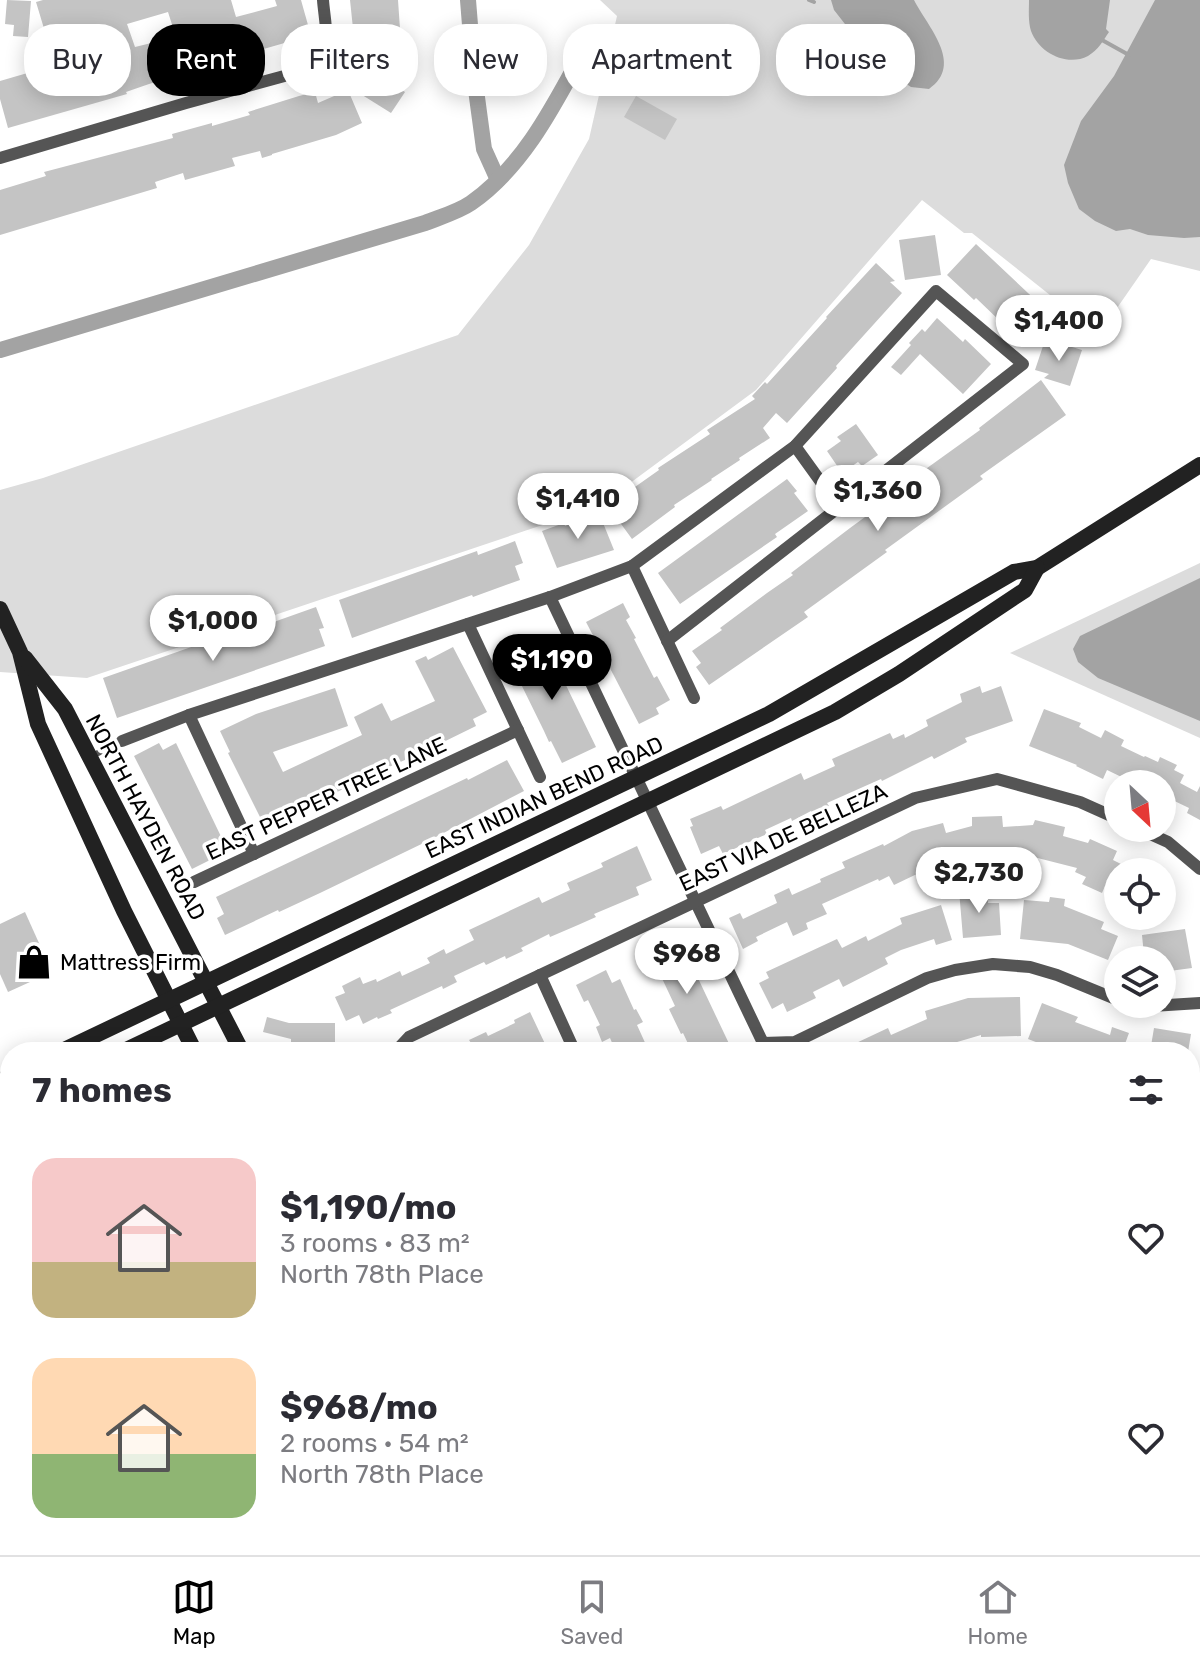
<!DOCTYPE html>
<meta charset="utf-8">
<style>
body{margin:0;font-family:Rubik,sans-serif;background:#f7f7f7;color:#2b2b33;height:100vh;display:flex;flex-direction:column;font-size:30px;white-space:nowrap}
*{box-sizing:border-box;margin:0}
p{font-size:26px;color:#7c7c81}
.icon{flex:none;width:44px;height:44px;fill:none;stroke:currentColor;stroke-width:2;stroke-linecap:round;stroke-linejoin:round}
.map{position:relative;flex:1;overflow:hidden}
.details{position:absolute;left:0px;top:1042px;width:1200px;height:514px;display:flex;flex-direction:column;background:#fff;border-radius:32px 32px 0 0;box-shadow:0 4px 20px #0003}
.details>*{flex:none}
.top-card{position:absolute;left:24px;top:24px;width:1152px;height:72px;display:flex;gap:16px}
.needle{width:52px;rotate:154deg}
.buttons{position:absolute;left:1104px;top:770px;display:grid;gap:16px}
.buttons a{display:grid;place-items:center;width:72px;height:72px;border-radius:50%;background:#fff;box-shadow:0 4px 20px #0003;font-size:40px}
.price{position:absolute;translate:-50% -68px;padding:0 18px;border-radius:28px;background:#fff;color:#222;font-size:26px;line-height:52px;filter:drop-shadow(0 2px 4px #0008)}
.price::after{content:'';position:absolute;left:50%;top:48px;width:24px;height:18px;margin-left:-12px;background:inherit;clip-path:polygon(0 0,100% 0,50% 100%)}
.price.current{background:#000;color:#fff}
ul{padding:0;list-style:none}
li{display:flex;align-items:center;gap:24px;height:200px;padding:0 32px}
li span{display:grid;place-items:center;flex:none;width:224px;height:160px;border-radius:24px;color:#555}
li>.icon{margin-inline-start:auto}
span .icon{width:96px;height:96px;fill:#fffc;stroke-width:1}
li b{font-size:34px}
h2{display:flex;justify-content:space-between;align-items:center;height:96px;padding:0 32px;font-size:34px}
.pill{padding:0 28px;border-radius:32px;background:#fff;box-shadow:0 4px 20px #0003;font-size:28px;line-height:72px}
.pill.current{background:#000;color:#fff}
.menu{display:flex;justify-content:space-around;align-items:center;height:112px;border-top:2px solid #e1e1e2;background:#fff;font-size:22px;color:#7c7c81}
.menu a{display:grid;justify-items:center;gap:4px}
.menu .current{color:#000}
.map>svg:first-child{display:block}
.green{fill:#dcdcdc}
.water{fill:#a3a3a3}
.lines{fill:none;stroke-linecap:round;stroke-linejoin:round}
.stream{stroke:#a3a3a3;stroke-width:4}
.canal{stroke:#a3a3a3;stroke-width:16}
.building{fill:#c4c4c4;fill-rule:evenodd}
.lane{stroke:#555;stroke-width:6}
.street{stroke:#555;stroke-width:12}
.secondary{stroke:#222;stroke-width:16}
.labels{text-anchor:middle;stroke-width:7;stroke-linejoin:round;paint-order:stroke}
.street-label{font-size:22px;fill:#000;stroke:#fff}
.poi-label{font-size:22px;fill:#000;stroke:#fff;text-anchor:start}
</style>
<div class="map">
<svg width="1200" height="1555" viewBox="0 0 1200 1555">
<rect width="100%" height="100%" fill="#fff"/>
<g class="green">
<path d="M600 0H1200V271L1151 259 1099 334 972 233H964L922 200 756 390 599 506 87 678 0 672V490L43 478 458 335 529 245 589 139 617 16Z"/>
<path d="M1200 563V738L1010 653Z"/>
</g>
<g class="water">
<path d="M831 0H914C927 26 965 64 929 89L911 87 893 75 852 33 834 10Z"/>
<path d="M1029 0H1110L1106 29 1109 32C1103 41 1098 50 1088 56 1067 67 1039 53 1031 31 1028 21 1029 10 1029 0Z"/>
<path d="M1155 0H1200V237L1184 238 1148 235 1130 229 1116 231 1095 221 1079 209 1068 183 1064 165 1081 121 1114 76Z"/>
<path d="M1200 578V721L1098 678 1078 662 1073 649 1080 636Z"/>
</g>
<g class="lines">
<g class="stream">
<path d="M809 0 814 2"/>
<path d="M1102 40 1129 55"/>
</g>
<g class="canal">
<path d="M468 0 474 75 484 149 498 180"/>
<path d="M0 350 425 223C440 217 458 212 471 203 527 164 558 97 590 39"/>
</g>
</g>
<g class="building">
<path d="M7 0 31 1 28 37 13 36 14 25 5 24Z"/>
<path d="M43 0H231L236 17 277 6 275 0H301L308 25 297 28 301 41 288 44V42L250 53 251 57 212 68 187 75 186 73 149 84 126 92 127 94 8 128 0 99V81L55 65 36 2ZM168 12 176 37 135 47 127 24Z"/>
<path d="M350 0H398L402 58 357 62 405 92 391 113 351 88 358 76Z"/>
<path d="M348 90 362 123 336 135 272 154V155L262 158 260 151 232 158 235 166 185 180 183 173 155 182 157 188 0 235V190L46 176 44 172 173 138 172 134 212 123V126L250 115 248 112 299 96 315 92 318 103Z"/>
<path d="M636 96 677 119 665 140 624 117Z"/>
<path d="M935 235 941 275 905 280 899 240Z"/>
<path d="M976 244 1044 308 1031 322 1029 320 1017 333 1005 321 1002 323 976 298 974 300 947 275Z"/>
<path d="M876 263 895 281 890 282 902 293 836 366 837 368 787 423 776 413 763 428 770 438 739 458 740 460 711 479 712 480 674 505 675 507 632 539 608 506 659 470 658 468 710 434 707 430 755 399 752 396 765 382 767 384 827 318 826 317Z"/>
<path d="M937 318 963 342 965 339 991 364 963 394 920 354 901 375 891 367 911 345 909 343 922 329 925 332Z"/>
<path d="M1044 343 1058 348 1059 343 1082 350 1070 386 1044 378 1049 374 1035 370Z"/>
<path d="M1041 380 1066 415 980 476 983 479 885 550 887 552 804 612 808 617 709 685 696 667 701 663 692 651 722 630 720 628 767 593 793 575 791 573 850 528 887 501 886 500 917 477 916 476 980 430 979 428Z"/>
<path d="M856 424 878 455 862 466 858 462 842 473 827 451 841 441 837 437Z"/>
<path d="M787 479 797 491 794 493 808 511 775 534 777 537 680 604 658 573Z"/>
<path d="M599 513 614 550 557 568 542 531 564 523 565 526Z"/>
<path d="M515 541 523 563 515 566 520 580 473 597 472 595 352 638 339 600 477 551 478 555Z"/>
<path d="M623 603 630 617 626 620 636 638 634 639 654 678 657 676 670 700 656 708 659 714 639 724 586 622Z"/>
<path d="M316 607 324 628 319 629 325 646 117 718 103 678 214 639 215 643Z"/>
<path d="M544 640 596 747 562 763 551 741 549 742 544 731 518 678 520 677 510 657Z"/>
<path d="M453 647 487 712 473 719 476 726 421 753 359 780 360 781 314 803 311 797 262 821 228 753 230 752 220 731 256 714 335 688 348 726 273 752 283 772 362 735 354 717 382 703 391 721 435 701 415 661 426 656 428 660Z"/>
<path d="M980 686 982 693 1001 686 1013 721 965 738 967 742 934 759 932 756 882 781 881 779 827 803 829 806 812 814 811 811 792 821 791 818 765 830 767 834 723 854 719 846 701 854 690 827 693 826 690 819 721 806 723 810 801 773 804 780 835 766 832 759 890 733 893 739 904 734 905 738 928 726 926 720 962 702 960 694Z"/>
<path d="M1044 709 1081 723 1079 727 1101 738 1105 730 1124 740 1121 746 1144 757 1145 756 1158 762 1160 757 1177 765 1174 770 1184 775 1180 783 1197 792 1200 786V820L1187 813 1189 808 1162 795V784H1136L1107 770 1103 779 1076 766 1077 765 1029 746Z"/>
<path d="M159 743 163 750 176 743 228 851 192 869 134 756Z"/>
<path d="M507 760 524 791 434 838 320 893 279 912 278 910 225 935 217 918 224 914 216 897 467 778 468 780Z"/>
<path d="M1002 816 1003 827 1033 825 1035 820 1065 827 1063 836 1088 843 1090 839 1117 851 1113 860 1125 866 1122 872H1118V880L1113 890 1105 886 1102 893 1082 884 1086 877 1075 872 1077 868 1006 850V861L985 862 984 853 967 854 917 868 919 873 894 885 889 876 879 881 878 879 822 904 827 914 806 923 808 929 793 936 787 922 756 937 758 941 743 949 729 918 740 913 743 919 777 903 774 895 789 888 792 895 821 882 820 879 845 868 842 862 883 844 884 846 912 831 943 823 946 833 972 826V817Z"/>
<path d="M637 846 652 880 636 887 639 895 594 914 596 917 578 925 550 937 549 934 521 948 523 951 506 959 505 956 486 965 484 962 454 976 457 982 443 989 442 986 390 1010 392 1013 378 1019 377 1017 363 1024 359 1015 346 1021 335 997 345 993 342 986 360 977 363 984 376 979 377 982 400 971 402 976 430 963 427 958 444 949 446 954 474 940 469 930 539 897 542 903 570 890 567 883 603 867 601 863Z"/>
<path d="M978 889V896L988 895V903H999L1001 935 963 938 959 890Z"/>
<path d="M1050 897 1065 899 1064 906 1104 922 1101 929 1118 936 1108 960 1068 944 1020 939 1024 900 1049 902Z"/>
<path d="M941 905 952 940 936 945 934 939 901 950 885 958 888 964 843 987 839 979 813 992 816 998 787 1012 783 1003 772 1009 759 983 769 978 766 972 837 939 842 948 866 936 868 941 902 924 900 918Z"/>
<path d="M25 912 52 972 8 992 0 974V924Z"/>
<path d="M1185 929 1192 968 1162 972V960H1159L1158 953 1144 955 1142 935Z"/>
<path d="M677 933 697 973 696 974 733 1052H692L683 1033 681 1034 669 1009 675 1006 659 972 653 976 640 952Z"/>
<path d="M606 970 612 983 620 979 634 1010 636 1009 643 1022 637 1025 647 1047 636 1052H616L610 1038 602 1042 596 1027 600 1025 588 1000 584 1002 576 985Z"/>
<path d="M1020 997 1021 1036 981 1037V1035L923 1052H837L888 1028 891 1035 927 1019 925 1011 968 998Z"/>
<path d="M1042 1003 1078 1017 1075 1022 1110 1035 1112 1027 1129 1033 1122 1052H1081L1056 1042 1054 1049 1028 1039Z"/>
<path d="M530 1012 547 1048 539 1052H451L471 1043 469 1040 486 1032 488 1036 515 1023 514 1020Z"/>
<path d="M267 1017 289 1023H335V1052H291V1039L263 1032Z"/>
<path d="M1154 1028 1191 1034 1188 1052H1153L1154 1046H1151Z"/>
</g>
<g class="lines">
<path class="lane" d="M90 757 122 741"/>
<g class="street">
<path d="M0 158 186 103 299 72C306 68 315 65 321 58 331 44 324 17 323 0"/>
<path d="M795 446 839 507"/>
<path d="M632 566 694 698"/>
<path d="M550 597 763 1043 795 1042 927 978 955 970 993 964 1030 967 1057 975 1118 1000"/>
<path d="M468 624 540 777"/>
<path d="M189 715 254 854"/>
<path d="M122 741 189 715 550 597 632 566 795 446 936 291 1023 364 667 641"/>
<path d="M1137 828 1168 842 1200 869"/>
<path d="M194 882 518 730"/>
<path d="M540 975 575 1052"/>
<path d="M1131 1004 1152 1006 1200 1003"/>
<path d="M395 1052 409 1037 915 798 997 779 1080 802 1118 819"/>
<path d="M1190 1125 1200 1111"/>
<path d="M0 1291 10 1311"/>
<path d="M318 1546 321 1555"/>
<path d="M697 1546 700 1555"/>
<path d="M47 1555 57 1546"/>
<path d="M204 1555 218 1546"/>
<path d="M1002 1555 1004 1546"/>
</g>
<g class="secondary">
<path d="M0 609 20 652 38 724 124 911 195 1052"/>
<path d="M25 658 65 709 242 1052"/>
<path d="M60 1052 769 714 1014 572 1037 568 1200 465"/>
<path d="M122 1052 835 712 899 674 1025 590 1037 568"/>
<path d="M0 1081 10 1076"/>
<path d="M0 1109 10 1104"/>
<path d="M0 1525 10 1533"/>
<path d="M27 1546 38 1555"/>
<path d="M424 1546 427 1555"/>
<path d="M468 1546 471 1555"/>
</g>
</g>
<defs>
<g id="shop-bare" transform="scale(2.76)"><path d="M-5-2.5h2.3a2.7 3.5 0 0 1 5.4 0H5L5.5 6h-11ZM-1.5-2.5h3a1.5 2.3 0 0 0-3 0Z" fill="#000" stroke="#fff" stroke-width="2.5" paint-order="stroke"/></g>
</defs>
<g fill-rule="evenodd">
<use href="#shop-bare" x="34" y="962"/>
</g>
<g class="labels">
<g class="street-label">
<text transform="translate(544 797) rotate(-25)" y="8">EAST INDIAN BEND ROAD</text>
<text transform="translate(326 798) rotate(-25)" y="8">EAST PEPPER TREE LANE</text>
<text transform="translate(146 817) rotate(62)" y="8">NORTH HAYDEN ROAD</text>
<text transform="translate(783 837) rotate(-25)" y="8">EAST VIA DE BELLEZA</text>
</g>
<g class="poi-label">
<text x="60" y="970">Mattress Firm</text>
</g>
</g>
</svg>
<div class="buttons">
<a><svg class="needle" viewBox="-14 -14 28 28"><path d="M0-13l5 13h-10z" fill="#e53935"/><path d="M0 13l5-13h-10z" fill="#7c7c81"/></svg></a>
<a><svg class="icon" aria-label="locate" viewBox="0 0 24 24"><circle cx="12" cy="12" r="6"/><path d="M12 2v4M12 18v4M2 12h4M18 12h4"/></svg></a>
<a><svg class="icon" aria-label="layers" viewBox="0 0 24 24"><path d="M12 4l9 5-9 5-9-5zM3 14l9 5 9-5"/></svg></a>
</div>
<b class="price" style="left:1059px;top:363px">$1,400</b>
<b class="price" style="left:878px;top:533px">$1,360</b>
<b class="price" style="left:578px;top:541px">$1,410</b>
<b class="price" style="left:213px;top:663px">$1,000</b>
<b class="price current" style="left:552px;top:702px">$1,190</b>
<b class="price" style="left:979px;top:915px">$2,730</b>
<b class="price" style="left:687px;top:996px">$968</b>
<div class="top-card">
<a class="pill">Buy</a>
<a class="pill current">Rent</a>
<a class="pill">Filters</a>
<a class="pill">New</a>
<a class="pill">Apartment</a>
<a class="pill">House</a>
</div>
<section class="details">
<h2>7 homes<svg class="icon" aria-label="filters" viewBox="0 0 24 24"><path d="M4 7h16M4 17h16"/><circle cx="9" cy="7" r="2"/><circle cx="15" cy="17" r="2"/></svg></h2>
<ul>
<li><span style="background:linear-gradient(#f6c9c9 65%,#c2b280 0)"><svg class="icon" aria-label="home" viewBox="0 0 24 24"><path d="M3 11l9-7 9 7M6 9v11h12V9"/></svg></span><div><b>$1,190/mo</b><p>3 rooms · 83 m²</p><p>North 78th Place</p></div><svg class="icon" aria-label="heart" viewBox="0 0 24 24"><path d="M12 20l-8-8c-3-5 5-10 8-4 3-6 11-1 8 4z"/></svg></li>
<li><span style="background:linear-gradient(#ffd9b3 60%,#8fb573 0)"><svg class="icon" aria-label="home" viewBox="0 0 24 24"><path d="M3 11l9-7 9 7M6 9v11h12V9"/></svg></span><div><b>$968/mo</b><p>2 rooms · 54 m²</p><p>North 78th Place</p></div><svg class="icon" aria-label="heart" viewBox="0 0 24 24"><path d="M12 20l-8-8c-3-5 5-10 8-4 3-6 11-1 8 4z"/></svg></li>
</ul>
</section>
</div>
<nav class="menu">
<a class="current"><svg class="icon" aria-label="map" viewBox="0 0 24 24"><path d="M3 6l6-2 6 2 6-2v14l-6 2-6-2-6 2zM9 4v14M15 6v14"/></svg>Map</a>
<a><svg class="icon" aria-label="saved" viewBox="0 0 24 24"><path d="M7 4h10v16l-5-4-5 4z"/></svg>Saved</a>
<a><svg class="icon" aria-label="home" viewBox="0 0 24 24"><path d="M3 11l9-7 9 7M6 9v11h12V9"/></svg>Home</a>
</nav>
